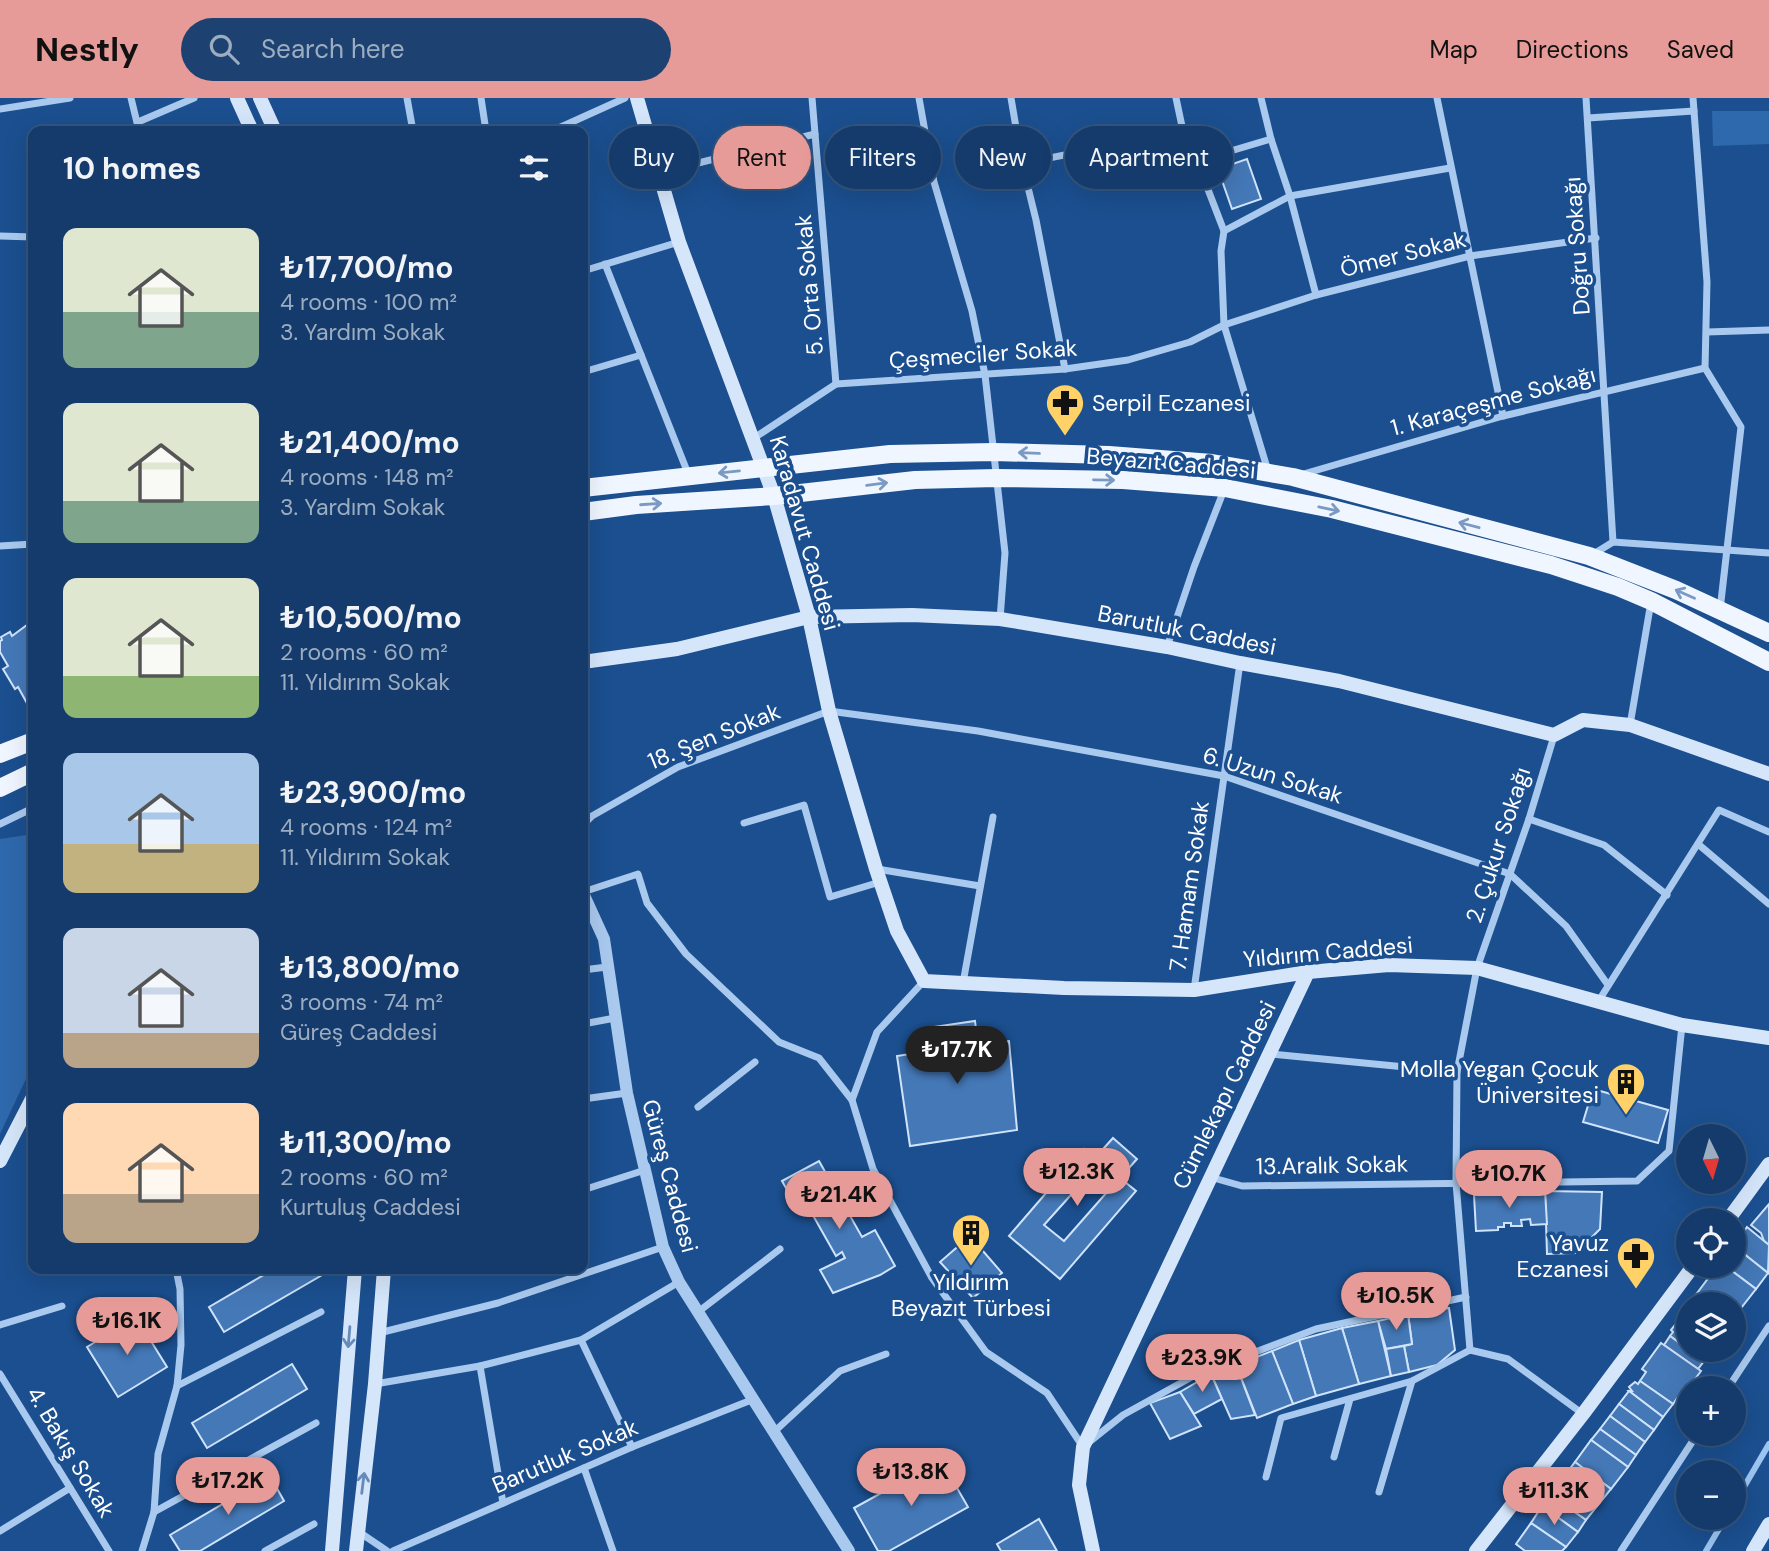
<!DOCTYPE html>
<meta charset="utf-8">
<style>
body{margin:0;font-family:"DM Sans",sans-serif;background:#1d4271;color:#f1f3f6;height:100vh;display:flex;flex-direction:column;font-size:26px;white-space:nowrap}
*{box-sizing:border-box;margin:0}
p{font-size:23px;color:#9dadc1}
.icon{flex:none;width:38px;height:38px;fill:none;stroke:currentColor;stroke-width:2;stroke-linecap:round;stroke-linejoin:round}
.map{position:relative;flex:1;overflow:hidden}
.sheet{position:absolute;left:28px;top:28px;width:560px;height:1148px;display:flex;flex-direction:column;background:#143b6b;border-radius:14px;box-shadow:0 7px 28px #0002,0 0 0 2px #33557e}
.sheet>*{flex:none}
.top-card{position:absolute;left:609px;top:28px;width:665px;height:63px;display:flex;gap:14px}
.needle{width:46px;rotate:175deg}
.controls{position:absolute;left:1676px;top:1026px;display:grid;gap:14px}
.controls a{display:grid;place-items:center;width:70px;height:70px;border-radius:50%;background:#143b6b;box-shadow:0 7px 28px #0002,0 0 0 2px #33557e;font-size:35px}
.price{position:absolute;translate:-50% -60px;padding:0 16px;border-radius:24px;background:#e69b98;color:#111;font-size:23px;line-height:46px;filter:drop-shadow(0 2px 4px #0008)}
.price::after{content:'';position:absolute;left:50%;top:42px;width:21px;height:16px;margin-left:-10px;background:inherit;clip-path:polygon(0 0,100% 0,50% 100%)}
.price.selected{background:#222;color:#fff}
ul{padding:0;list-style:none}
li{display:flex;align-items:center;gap:21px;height:175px;padding:0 35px}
li span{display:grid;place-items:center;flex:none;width:196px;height:140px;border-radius:14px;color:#555}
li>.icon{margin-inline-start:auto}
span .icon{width:84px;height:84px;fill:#fffc;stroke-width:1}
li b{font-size:30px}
h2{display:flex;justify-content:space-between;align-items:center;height:84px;padding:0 35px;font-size:30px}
.pill{padding:0 24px;border-radius:32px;background:#143b6b;box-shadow:0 7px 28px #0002,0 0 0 2px #33557e;font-size:24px;line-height:63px}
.pill.selected{background:#e69b98;color:#111}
header{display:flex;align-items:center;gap:42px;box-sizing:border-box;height:98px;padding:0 35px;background:#e69b98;color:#111}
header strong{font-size:33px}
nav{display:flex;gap:38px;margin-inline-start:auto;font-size:24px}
.search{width:490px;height:63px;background:#1d4271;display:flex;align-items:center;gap:18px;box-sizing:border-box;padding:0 24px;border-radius:38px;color:#9dadc1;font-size:26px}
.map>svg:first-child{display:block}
.green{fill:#2e69ad}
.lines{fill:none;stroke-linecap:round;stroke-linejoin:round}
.stream{stroke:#9cc4f0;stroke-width:6}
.building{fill:#4478b7;stroke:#cfe3fa;stroke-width:2;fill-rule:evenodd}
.minor{stroke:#a9c9ee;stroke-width:7}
.tertiary{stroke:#a9c9ee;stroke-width:12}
.secondary{stroke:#d6e6fa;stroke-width:14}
.primary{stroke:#f0f6ff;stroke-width:18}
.oneway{stroke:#7b9ac1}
.oneway2{stroke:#668bba}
.labels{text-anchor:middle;stroke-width:7;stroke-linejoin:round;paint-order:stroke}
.street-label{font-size:23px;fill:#fff;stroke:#1b4f8f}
.poi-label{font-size:23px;fill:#fff;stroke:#1b4f8f;text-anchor:end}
</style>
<header>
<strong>Nestly</strong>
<div class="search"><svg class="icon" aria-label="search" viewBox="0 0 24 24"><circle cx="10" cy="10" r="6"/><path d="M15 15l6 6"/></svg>Search here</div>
<nav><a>Map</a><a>Directions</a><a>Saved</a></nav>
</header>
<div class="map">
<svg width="1769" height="1453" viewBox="0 0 1769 1453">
<rect width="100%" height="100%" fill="#1b4f8f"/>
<g class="green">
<path d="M1712 13H1769V46L1713 48Z"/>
<path d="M33 736V966L0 1036V741Z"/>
</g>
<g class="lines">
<g class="stream">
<path d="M1734 1406 1769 1346"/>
<path d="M1706 1453 1726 1419"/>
</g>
</g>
<g class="building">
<path d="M1247 61 1261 101 1232 111 1218 71Z"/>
<path d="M31 524 33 527V604L28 607 18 589 15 591 3 571 8 568 0 554V543L2 542 1 539 10 534 12 538Z"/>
<path d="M975 923 978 947 1009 943 1017 1032 910 1048 897 958 923 954 920 931Z"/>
<path d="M1593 991 1668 1012 1658 1045 1583 1024Z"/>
<path d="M1113 1040 1137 1061 1120 1080 1136 1093 1060 1181 1009 1138 1084 1051 1095 1060ZM1096 1069 1115 1085 1064 1143 1044 1127Z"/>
<path d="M819 1063 862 1139 875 1132 895 1168 880 1177 833 1195 820 1172 845 1160 842 1154 836 1158 806 1105 797 1110 782 1083Z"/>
<path d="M1545 1093 1602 1094 1600 1131 1576 1155 1547 1156Z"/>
<path d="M1545 1093 1547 1126 1531 1127 1530 1121 1521 1122 1522 1128H1511V1125H1504V1129H1498V1132L1476 1133 1474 1097Z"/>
<path d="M1769 1106V1147L1764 1143 1761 1135 1751 1127Z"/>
<path d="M1747 1129 1769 1147 1768 1175 1734 1148Z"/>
<path d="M970 1138 1002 1175 973 1200 940 1164Z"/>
<path d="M1734 1148 1768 1175 1756 1191 1724 1167H1734Z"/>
<path d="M1718 1167H1724L1756 1191 1734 1219V1206H1692L1694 1204 1692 1202Z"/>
<path d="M274 1171H321L324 1176 224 1234 209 1209Z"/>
<path d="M1686 1209 1689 1210V1229L1677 1220Z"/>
<path d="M1449 1210 1455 1252 1437 1267 1409 1274 1404 1248 1412 1246 1408 1216Z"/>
<path d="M1408 1216 1412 1246 1386 1251 1378 1223Z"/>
<path d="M136 1219 167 1269 118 1299 87 1249Z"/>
<path d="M1679 1222 1689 1229V1251H1718L1709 1262 1707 1260 1704 1263 1670 1238 1673 1234 1671 1232Z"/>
<path d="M1378 1223 1391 1278 1359 1286 1342 1230Z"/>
<path d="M1342 1230 1359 1286 1316 1298 1299 1242Z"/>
<path d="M1670 1238 1704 1263 1698 1271 1664 1247Z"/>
<path d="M1299 1242 1316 1298 1293 1306 1272 1253Z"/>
<path d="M1661 1245 1701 1273 1680 1301 1678 1299 1673 1306 1640 1283 1646 1274 1642 1271Z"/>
<path d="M1404 1248 1409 1274 1391 1278 1386 1251Z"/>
<path d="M1272 1253 1293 1306 1257 1320 1236 1267Z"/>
<path d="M292 1266 307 1291 207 1350 192 1325Z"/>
<path d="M1236 1267 1255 1317 1231 1321 1211 1276Z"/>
<path d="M1211 1276 1222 1301 1194 1316 1180 1294Z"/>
<path d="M1640 1283 1673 1306 1663 1319 1629 1293H1632L1629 1289 1635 1284 1638 1286Z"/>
<path d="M1629 1293 1663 1319 1654 1332 1619 1306Z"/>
<path d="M1180 1294 1201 1328 1170 1341 1150 1305Z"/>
<path d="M1619 1306 1654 1332 1645 1344 1610 1318Z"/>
<path d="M1610 1318 1645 1344 1636 1357 1600 1331Z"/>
<path d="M1600 1331 1636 1357 1628 1369 1591 1342Z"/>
<path d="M1591 1342 1628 1369 1611 1391 1575 1364Z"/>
<path d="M941 1362 968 1409 889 1453H878L854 1410Z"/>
<path d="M1575 1364 1611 1391 1586 1422 1550 1397Z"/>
<path d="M270 1378 284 1403 200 1453H180L170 1437Z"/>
<path d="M1550 1397 1586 1422 1578 1434 1542 1408Z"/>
<path d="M1542 1408 1578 1434 1566 1449 1531 1425Z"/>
<path d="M1039 1421 1057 1453H1001L997 1446Z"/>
<path d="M1531 1425 1566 1449 1562 1453H1525L1516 1446Z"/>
</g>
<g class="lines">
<g class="minor">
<path d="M131 0 139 33"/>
<path d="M407 0 413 33"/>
<path d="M481 0 486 33"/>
<path d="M812 0 836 286"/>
<path d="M919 0 934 84 972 213 985 277 1005 455 1000 521"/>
<path d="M1011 0 1022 65 1036 122 1065 271"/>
<path d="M1176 0 1183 33 1197 63 1224 133 1221 153 1224 227 1268 373"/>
<path d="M1261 0 1271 41 1290 98 1316 197"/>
<path d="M1437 0 1503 318"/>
<path d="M1586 0 1613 444"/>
<path d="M1693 0 1707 184 1705 270 1741 329 1720 512"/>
<path d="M0 11 70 0"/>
<path d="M1588 20 1694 13"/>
<path d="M138 24 194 0"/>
<path d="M552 33 625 0"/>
<path d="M1197 63 1271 41"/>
<path d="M658 75 815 36"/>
<path d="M975 75 1183 33"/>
<path d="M1224 133 1290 98 1450 70"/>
<path d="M0 138 33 139"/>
<path d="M605 166 689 378"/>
<path d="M583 173 679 144"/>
<path d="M1707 234 1769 232"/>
<path d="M583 274 641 257"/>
<path d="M754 340 836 286 1065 271 1128 262 1190 244 1224 227 1316 197 1470 158 1596 140"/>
<path d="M1300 377 1503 318 1705 270"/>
<path d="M0 448 33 446"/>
<path d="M1592 457 1613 444 1769 455"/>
<path d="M1167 549 1194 469 1224 392"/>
<path d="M1630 627 1651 504"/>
<path d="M1554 638 1529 721 1477 870 1457 974 1456 1085 1470 1252 1508 1261 1583 1316"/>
<path d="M1529 721 1604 747 1667 797"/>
<path d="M744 725 804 707 830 799 880 784"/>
<path d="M0 726 33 710"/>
<path d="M583 727 592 718 678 669 829 613 978 633 1224 678 1510 776 1566 828 1608 887"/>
<path d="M1698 746 1769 806"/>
<path d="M877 771 980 788"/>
<path d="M583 794 638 776 647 805 686 856 779 944 819 960 852 1002"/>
<path d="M583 872 607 869"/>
<path d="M924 883 877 934 852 1002 873 1071 932 1180 986 1254 1047 1295 1083 1349 1123 1317 1197 1276 1316 1231 1466 1199"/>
<path d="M963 885 993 719"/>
<path d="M1194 892 1240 565"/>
<path d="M1598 904 1719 712 1769 734"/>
<path d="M583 926 615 920"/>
<path d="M1271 956 1457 974"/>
<path d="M583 1001 627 995"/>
<path d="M698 1009 755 964"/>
<path d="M1210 1079 1242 1088 1637 1083 1669 1053 1682 927"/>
<path d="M583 1092 645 1072"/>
<path d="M698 1214 780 1151"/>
<path d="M0 1227 62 1208"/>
<path d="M379 1235 498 1205 663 1149"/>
<path d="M581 1242 632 1349"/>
<path d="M480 1268 503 1405"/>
<path d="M0 1276 109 1453"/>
<path d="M375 1286 480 1268 581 1242 679 1184"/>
<path d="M177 1288 321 1214"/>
<path d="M1728 1290 1769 1228"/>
<path d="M775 1333 840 1273 886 1256"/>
<path d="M1334 1359 1350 1301"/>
<path d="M584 1370 613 1453"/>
<path d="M1266 1379 1281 1320 1412 1283 1470 1252"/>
<path d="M1379 1394 1412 1283"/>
<path d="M154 1414 316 1325"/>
<path d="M0 1433 70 1390"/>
<path d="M359 1434 387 1453"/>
<path d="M142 1453 154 1414 158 1356 177 1288 181 1247 180 1191 176 1171"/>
<path d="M265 1453 314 1426"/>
<path d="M393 1453 632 1349 754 1301"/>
<path d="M1621 1453 1698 1335"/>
</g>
<path class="tertiary" d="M583 795 604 841 627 995 663 1149 679 1184 849 1453"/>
<g class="secondary">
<path d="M237 0 252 33"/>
<path d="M260 0 275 33"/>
<path d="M637 0 679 144 774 398 809 519 829 613 876 771 897 833 924 883 1064 890 1194 892 1308 874 1389 867 1477 870 1682 927 1769 940"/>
<path d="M583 564 677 551 809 519 912 517 1000 521 1167 549 1240 565 1339 583 1554 637 1583 622 1630 627 1769 676"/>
<path d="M0 1063 33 999"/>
<path d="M1728 1122 1769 1066"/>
<path d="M332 1453 355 1171"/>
<path d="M356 1453 375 1286 384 1171"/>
<path d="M1093 1453 1079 1387 1083 1349 1308 874"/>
<path d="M1476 1453 1583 1316 1694 1167"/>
<path d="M1753 1453 1769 1426"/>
</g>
<g class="primary">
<path d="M583 390 890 356 994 354 1109 357 1212 365 1293 379 1589 458 1676 492 1769 535"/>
<path d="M583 414 636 407 774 398 915 382 996 380 1123 382 1225 390 1332 411 1551 467 1618 489 1651 503 1769 564"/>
<path d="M0 656 33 643"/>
<path d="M0 690 33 674"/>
</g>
</g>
<defs><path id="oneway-shaft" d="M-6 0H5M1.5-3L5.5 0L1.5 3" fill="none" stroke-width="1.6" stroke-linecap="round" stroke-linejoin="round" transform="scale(1.75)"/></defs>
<g class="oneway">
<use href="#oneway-shaft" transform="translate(1029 355) rotate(-178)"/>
<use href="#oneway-shaft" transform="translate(729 374) rotate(174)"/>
<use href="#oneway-shaft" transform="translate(1104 382) rotate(1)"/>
<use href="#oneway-shaft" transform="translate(877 386) rotate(-7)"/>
<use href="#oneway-shaft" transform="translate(651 406) rotate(-4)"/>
<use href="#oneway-shaft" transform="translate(1329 411) rotate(12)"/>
<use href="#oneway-shaft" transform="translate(1469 427) rotate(-165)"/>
<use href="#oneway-shaft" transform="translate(1685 496) rotate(-156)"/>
</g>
<g class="oneway2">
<use href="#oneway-shaft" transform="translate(349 1239) rotate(95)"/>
<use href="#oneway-shaft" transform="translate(363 1385) rotate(-83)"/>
</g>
<defs>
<g id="pharmacy-pin" transform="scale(2.0125)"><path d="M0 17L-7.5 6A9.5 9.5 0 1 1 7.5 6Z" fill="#ffd166" stroke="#1b4f8f"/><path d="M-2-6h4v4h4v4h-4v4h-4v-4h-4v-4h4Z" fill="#111"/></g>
<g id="building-pin" transform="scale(2.0125)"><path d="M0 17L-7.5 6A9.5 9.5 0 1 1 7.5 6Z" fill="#ffd166" stroke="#1b4f8f"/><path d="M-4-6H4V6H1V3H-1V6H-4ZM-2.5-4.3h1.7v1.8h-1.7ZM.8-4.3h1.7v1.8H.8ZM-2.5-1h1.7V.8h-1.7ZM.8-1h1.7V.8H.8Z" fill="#111"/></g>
</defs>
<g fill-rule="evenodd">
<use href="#pharmacy-pin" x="1065" y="305"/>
<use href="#building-pin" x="1626" y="984"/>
<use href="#building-pin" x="971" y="1135"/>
<use href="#pharmacy-pin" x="1636" y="1158"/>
</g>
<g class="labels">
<g class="street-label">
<text transform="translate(1577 148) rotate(-94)" y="8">Doğru Sokağı</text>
<text transform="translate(1403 156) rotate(-14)" y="8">Ömer Sokak</text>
<text transform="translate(809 187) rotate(-95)" y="8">5. Orta Sokak</text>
<text transform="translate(983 256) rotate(-4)" y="8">Çeşmeciler Sokak</text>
<text transform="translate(1493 303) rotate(-15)" y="8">1. Karaçeşme Sokağı</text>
<text transform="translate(1171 365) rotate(5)" y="8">Beyazıt Caddesi</text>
<text transform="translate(805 435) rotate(74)" y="8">Karadavut Caddesi</text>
<text transform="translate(1187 532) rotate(11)" y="8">Barutluk Caddesi</text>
<text transform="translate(714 638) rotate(-22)" y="8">18. Şen Sokak</text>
<text transform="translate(1273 677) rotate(17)" y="8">6. Uzun Sokak</text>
<text transform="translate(1498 747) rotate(-72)" y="8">2. Çukur Sokağı</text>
<text transform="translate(1189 788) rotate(-82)" y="8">7. Hamam Sokak</text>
<text transform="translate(1328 854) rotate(-5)" y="8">Yıldırım Caddesi</text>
<text transform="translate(1224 997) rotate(-64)" y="8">Cümlekapı Caddesi</text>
<text transform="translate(1332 1067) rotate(-1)" y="8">13.Aralık Sokak</text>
<text transform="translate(670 1078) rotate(75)" y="8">Güreş Caddesi</text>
<text transform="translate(71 1354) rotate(59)" y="8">4. Bakış Sokak</text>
<text transform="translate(565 1358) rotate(-23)" y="8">Barutluk Sokak</text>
</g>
<g class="poi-label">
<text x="1092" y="313" text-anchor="start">Serpil Eczanesi</text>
<text x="1599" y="979">Molla Yegan Çocuk<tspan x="1599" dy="26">Üniversitesi</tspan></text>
<text x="1609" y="1153">Yavuz<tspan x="1609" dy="26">Eczanesi</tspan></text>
<text x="971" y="1192" text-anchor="middle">Yıldırım<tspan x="971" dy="26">Beyazıt Türbesi</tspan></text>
</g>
</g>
</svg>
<div class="controls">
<a><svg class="needle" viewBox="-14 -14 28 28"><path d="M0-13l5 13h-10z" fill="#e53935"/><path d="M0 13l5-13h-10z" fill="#9dadc1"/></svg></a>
<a><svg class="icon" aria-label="locate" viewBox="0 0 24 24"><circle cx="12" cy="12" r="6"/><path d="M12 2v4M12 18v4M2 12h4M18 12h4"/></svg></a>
<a><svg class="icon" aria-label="layers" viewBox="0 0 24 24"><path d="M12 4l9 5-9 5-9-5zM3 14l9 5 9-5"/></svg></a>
<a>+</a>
<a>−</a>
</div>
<b class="price selected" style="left:957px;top:988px">₺17.7K</b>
<b class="price" style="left:1077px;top:1110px">₺12.3K</b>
<b class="price" style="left:1509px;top:1112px">₺10.7K</b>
<b class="price" style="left:839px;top:1133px">₺21.4K</b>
<b class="price" style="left:1396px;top:1234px">₺10.5K</b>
<b class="price" style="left:127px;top:1259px">₺16.1K</b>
<b class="price" style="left:1202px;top:1296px">₺23.9K</b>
<b class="price" style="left:911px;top:1410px">₺13.8K</b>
<b class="price" style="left:228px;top:1419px">₺17.2K</b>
<b class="price" style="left:1554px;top:1429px">₺11.3K</b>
<div class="top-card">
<a class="pill">Buy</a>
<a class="pill selected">Rent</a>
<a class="pill">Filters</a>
<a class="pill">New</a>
<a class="pill">Apartment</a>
</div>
<section class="sheet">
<h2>10 homes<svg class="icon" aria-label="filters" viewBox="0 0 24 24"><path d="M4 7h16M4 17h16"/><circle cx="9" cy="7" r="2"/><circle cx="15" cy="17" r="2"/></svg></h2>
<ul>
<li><span style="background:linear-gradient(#dfe7d0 60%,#7fa58c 0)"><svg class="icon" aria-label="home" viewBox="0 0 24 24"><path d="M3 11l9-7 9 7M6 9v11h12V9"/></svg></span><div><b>₺17,700/mo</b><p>4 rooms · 100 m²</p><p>3. Yardım Sokak</p></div></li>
<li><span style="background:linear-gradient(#dfe7d0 70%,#7fa58c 0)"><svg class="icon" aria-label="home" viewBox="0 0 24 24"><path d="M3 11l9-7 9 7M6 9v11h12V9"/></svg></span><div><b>₺21,400/mo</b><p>4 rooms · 148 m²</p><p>3. Yardım Sokak</p></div></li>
<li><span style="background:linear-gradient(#dfe7d0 70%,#8fb573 0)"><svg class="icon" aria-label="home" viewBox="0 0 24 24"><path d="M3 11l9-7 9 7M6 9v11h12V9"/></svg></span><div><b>₺10,500/mo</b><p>2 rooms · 60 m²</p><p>11. Yıldırım Sokak</p></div></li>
<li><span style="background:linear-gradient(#a9c7e8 65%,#c2b280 0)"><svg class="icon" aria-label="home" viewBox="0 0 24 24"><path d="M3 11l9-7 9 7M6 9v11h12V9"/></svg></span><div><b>₺23,900/mo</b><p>4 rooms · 124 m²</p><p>11. Yıldırım Sokak</p></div></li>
<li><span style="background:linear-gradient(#c9d6e8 75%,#b9a48a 0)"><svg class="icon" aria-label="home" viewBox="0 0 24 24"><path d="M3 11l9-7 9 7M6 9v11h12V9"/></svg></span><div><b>₺13,800/mo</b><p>3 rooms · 74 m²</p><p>Güreş Caddesi</p></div></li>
<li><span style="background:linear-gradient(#ffd9b3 65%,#b9a48a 0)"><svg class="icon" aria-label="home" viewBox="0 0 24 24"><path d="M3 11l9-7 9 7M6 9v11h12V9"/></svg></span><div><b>₺11,300/mo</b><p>2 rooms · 60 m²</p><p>Kurtuluş Caddesi</p></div></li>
</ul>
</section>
</div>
